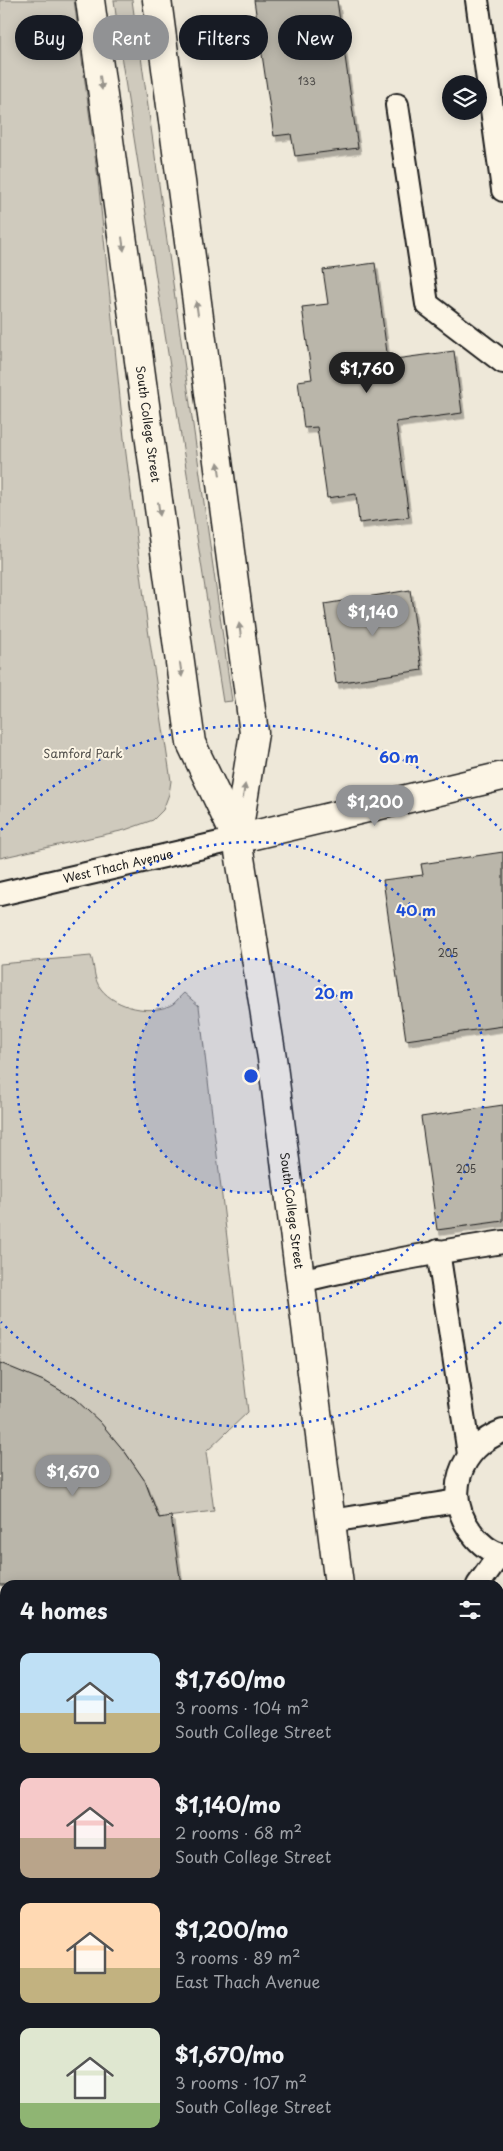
<!DOCTYPE html>
<meta charset="utf-8">
<style>
body{margin:0;font-family:"Playpen Sans",sans-serif;background:#242831;color:#f1f3f6;height:100vh;display:flex;flex-direction:column;font-size:19px;white-space:nowrap}
*{box-sizing:border-box;margin:0}
p{font-size:16px;color:#9ea1a6}
.icon{flex:none;width:28px;height:28px;fill:none;stroke:currentColor;stroke-width:2;stroke-linecap:round;stroke-linejoin:round}
.map{position:relative;flex:1;overflow:hidden}
.sheet{position:absolute;left:0px;top:1580px;width:504px;height:571px;display:flex;flex-direction:column;background:#171b24;border-radius:15px 15px 0 0;box-shadow:0 2px 12px #0003}
.sheet>*{flex:none}
.banner{position:absolute;left:15px;top:15px;width:474px;height:45px;display:flex;gap:10px}
.fabs{position:absolute;left:442px;top:75px;display:grid;gap:10px}
.fabs a{display:grid;place-items:center;width:45px;height:45px;border-radius:50%;background:#171b24;box-shadow:0 2px 12px #0003;font-size:25px}
.price{position:absolute;translate:-50% -42px;padding:0 11px;border-radius:18px;background:#919294;color:#fff;font-size:16px;line-height:32px;filter:drop-shadow(0 1px 2px #0008)}
.price::after{content:'';position:absolute;left:50%;top:30px;width:15px;height:11px;margin-left:-8px;background:inherit;clip-path:polygon(0 0,100% 0,50% 100%)}
.price.current{background:#222;color:#fff}
ul{padding:0;list-style:none}
li{display:flex;align-items:center;gap:15px;height:125px;padding:0 20px}
li span{display:grid;place-items:center;flex:none;width:140px;height:100px;border-radius:10px;color:#555}
li>.icon{margin-inline-start:auto}
span .icon{width:60px;height:60px;fill:#fffc;stroke-width:1}
li b{font-size:21px}
h2{display:flex;justify-content:space-between;align-items:center;height:60px;padding:0 20px;font-size:21px}
.tag{padding:0 18px;border-radius:22px;background:#171b24;box-shadow:0 2px 12px #0003;font-size:18px;line-height:45px}
.tag.current{background:#919294;color:#fff}
.map>svg:first-child{display:block}
.green{fill:#cfcabd;stroke:#76736c}
.building{fill:#bab6aa;stroke:#1c1c1c;filter:url(#shadow)}
.lines{fill:none;stroke-linecap:round;stroke-linejoin:round}
.service-casing{stroke:#1c1c1c;stroke-width:26}
.tertiary-casing{stroke:#1c1c1c;stroke-width:31}
.primary-casing{stroke:#1c1c1c;stroke-width:31}
.service{stroke:#fcf5e5;stroke-width:22}
.tertiary{stroke:#fcf5e5;stroke-width:28}
.primary{stroke:#fcf5e5;stroke-width:28}
.oneway{fill:#97938b}
.ring{fill:none;stroke:#1d4ed8;stroke-width:2.5;stroke-dasharray:2.5 5}
.labels{text-anchor:middle;stroke-width:4;stroke-linejoin:round;paint-order:stroke}
.number-label{font-size:10px;fill:#444240}
.street-label{font-size:12px;fill:#1c1c1c;stroke:#fcf5e5}
.park-label{font-size:12px;fill:#52504c;stroke:#fcf5e5}
.centre{fill:#1d4ed8;stroke:#fcf5e5;stroke-width:2.5}
.ring-label{font-size:15px;text-anchor:middle;font-weight:bold;fill:#1d4ed8;stroke:#fcf5e5;stroke-width:4;stroke-linejoin:round;paint-order:stroke}
</style>
<div class="map">
<svg width="503" height="2151" viewBox="0 0 503 2151">
<defs>
<filter id="shadow"><feDropShadow dx="3" dy="5.5" stdDeviation="0" flood-color="#0004"/></filter>
</defs>
<rect width="100%" height="100%" fill="#eee8d9"/>
<filter id="ink" filterUnits="userSpaceOnUse"><feTurbulence type="fractalNoise" baseFrequency=".02" numOctaves="2"/><feDisplacementMap in="SourceGraphic" scale="10" xChannelSelector="R" yChannelSelector="G"/><feConvolveMatrix kernelMatrix="1 2 1 2 8 2 1 2 1" color-interpolation-filters="sRGB"/></filter>
<g filter="url(#ink)">
<g class="green">
<path d="M0 0H74L98 179 124 438 148 629 171 781 169 794 163 810 153 820 125 830 0 858Z"/>
<path d="M114 0H132L137 36 118 30Z"/>
<path d="M120 49 141 57 232 701 223 702Z"/>
<path d="M91 956C95 967 93 979 101 989 116 1008 152 1016 173 1004 177 1001 180 996 184 993L199 1006 248 1412 206 1452 214 1511 159 1518 145 1481 125 1452 75 1399 46 1382 0 1364V964Z"/>
<path d="M5 1873V2146H366V2151H0V1875Z"/>
</g>
<g class="building">
<path d="M254 0H337L358 148 295 156 291 134 274 136Z"/>
<path d="M375 263 388 360 454 351 462 413 396 422 409 517 359 523 356 494 327 498 317 427 304 428 298 381 312 379 302 307 328 304 323 270Z"/>
<path d="M410 590 422 670 336 683 324 604Z"/>
<path d="M503 852V1026L406 1040 383 880 423 875 421 864Z"/>
<path d="M503 1105V1221L437 1230 421 1117Z"/>
<path d="M0 1363 46 1382 75 1399 100 1422 125 1452 145 1481 159 1518 171 1516 181 1585H0Z"/>
</g>
<g class="lines">
<g class="service-casing">
<g id="service">
<path d="M477 0 503 190"/>
<path d="M397 105 427 304 503 362"/>
<path id="s1" d="M0 894 237 839"/>
<path d="M438 1251 469 1454"/>
<path d="M300 1281C367 1265 434 1252 503 1242"/>
<path d="M503 1431C459 1448 443 1495 472 1533 479 1543 491 1553 503 1555"/>
<path d="M331 1521 457 1501"/>
<path d="M478 1585 500 1554"/>
<path d="M499 1746 503 1779"/>
<path d="M499 1903 503 1902"/>
</g>
</g>
<g class="tertiary-casing">
<path id="tertiary" d="M237 839 503 776"/>
</g>
<g class="primary-casing">
<g id="primary">
<path id="s2" d="M90 0 191 743 237 839 272 1058 339 1585"/>
<path d="M157 0 254 733 237 839"/>
<path d="M415 2146 416 2151"/>
</g>
</g>
<use href="#service" class="service"/>
<use href="#tertiary" class="tertiary"/>
<use href="#primary" class="primary"/>
</g>
<defs><path id="oneway-solid" d="M-6-.8H1V-3.2L6.5 0L1 3.2V.8H-6Z" transform="scale(1.25)"/></defs>
<g class="oneway">
<use href="#oneway-solid" transform="translate(101 83) rotate(82)"/>
<use href="#oneway-solid" transform="translate(123 244) rotate(82)"/>
<use href="#oneway-solid" transform="translate(197 308) rotate(-98)"/>
<use href="#oneway-solid" transform="translate(219 469) rotate(-98)"/>
<use href="#oneway-solid" transform="translate(159 509) rotate(82)"/>
<use href="#oneway-solid" transform="translate(240 630) rotate(-98)"/>
<use href="#oneway-solid" transform="translate(181 670) rotate(82)"/>
<use href="#oneway-solid" transform="translate(244 791) rotate(-81)"/>
</g>
</g>
<circle cx="251" cy="1076" r="117" fill="#1d4ed8" fill-opacity=".12"/>
<g class="ring">
<circle cx="251" cy="1076" r="117"/>
<circle cx="251" cy="1076" r="234"/>
<path d="M501 1322A351 351 0 0 1 1 1322M1 830A351 351 0 0 1 501 830"/>
</g>
<g class="labels">
<g class="number-label">
<text x="307" y="85">133</text>
<text x="448" y="957">205</text>
<text x="466" y="1173">205</text>
</g>
<g class="street-label">
<text dy="4" stroke="none"><textPath href="#s2" startOffset="428">South College Street</textPath></text>
<text dy="4" stroke="none"><textPath href="#s1" startOffset="121">West Thach Avenue</textPath></text>
<text dy="4" stroke="none"><textPath href="#s2" startOffset="1232">South College Street</textPath></text>
</g>
<g class="park-label">
<text x="83" y="758">Samford Park</text>
</g>
</g>
<circle cx="251" cy="1076" r="8" class="centre"/>
<g class="ring-label">
<text x="399" y="763">60 m</text>
<text x="416" y="916">40 m</text>
<text x="334" y="999">20 m</text>
</g>
</svg>
<div class="fabs">
<a><svg class="icon" aria-label="layers" viewBox="0 0 24 24"><path d="M12 4l9 5-9 5-9-5zM3 14l9 5 9-5"/></svg></a>
</div>
<b class="price current" style="left:367px;top:394px">$1,760</b>
<b class="price" style="left:373px;top:637px">$1,140</b>
<b class="price" style="left:375px;top:827px">$1,200</b>
<b class="price" style="left:73px;top:1497px">$1,670</b>
<div class="banner">
<a class="tag">Buy</a>
<a class="tag current">Rent</a>
<a class="tag">Filters</a>
<a class="tag">New</a>
</div>
<section class="sheet">
<h2>4 homes<svg class="icon" aria-label="filters" viewBox="0 0 24 24"><path d="M4 7h16M4 17h16"/><circle cx="9" cy="7" r="2"/><circle cx="15" cy="17" r="2"/></svg></h2>
<ul>
<li><span style="background:linear-gradient(#bfe0f5 60%,#c2b280 0)"><svg class="icon" aria-label="home" viewBox="0 0 24 24"><path d="M3 11l9-7 9 7M6 9v11h12V9"/></svg></span><div><b>$1,760/mo</b><p>3 rooms · 104 m²</p><p>South College Street</p></div></li>
<li><span style="background:linear-gradient(#f6c9c9 60%,#b9a48a 0)"><svg class="icon" aria-label="home" viewBox="0 0 24 24"><path d="M3 11l9-7 9 7M6 9v11h12V9"/></svg></span><div><b>$1,140/mo</b><p>2 rooms · 68 m²</p><p>South College Street</p></div></li>
<li><span style="background:linear-gradient(#ffd9b3 65%,#c2b280 0)"><svg class="icon" aria-label="home" viewBox="0 0 24 24"><path d="M3 11l9-7 9 7M6 9v11h12V9"/></svg></span><div><b>$1,200/mo</b><p>3 rooms · 89 m²</p><p>East Thach Avenue</p></div></li>
<li><span style="background:linear-gradient(#dfe7d0 75%,#8fb573 0)"><svg class="icon" aria-label="home" viewBox="0 0 24 24"><path d="M3 11l9-7 9 7M6 9v11h12V9"/></svg></span><div><b>$1,670/mo</b><p>3 rooms · 107 m²</p><p>South College Street</p></div></li>
</ul>
</section>
</div>
